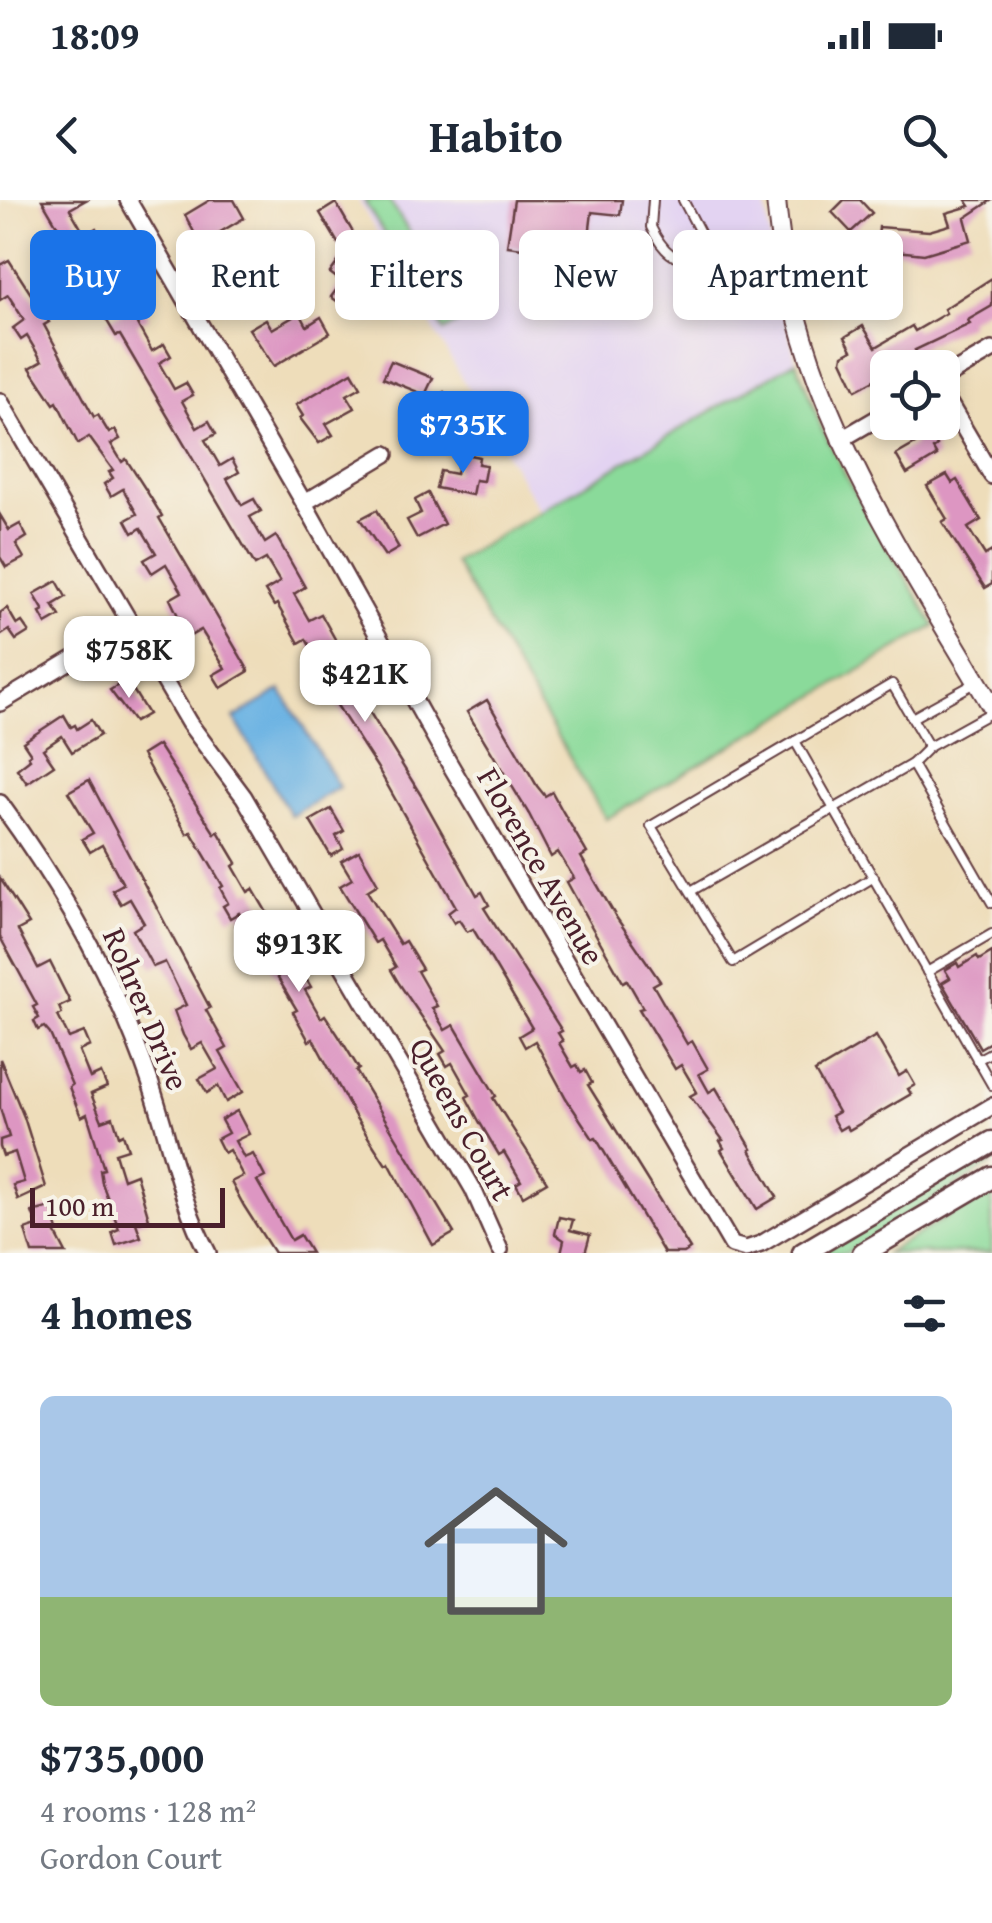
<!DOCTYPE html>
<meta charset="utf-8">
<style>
body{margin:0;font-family:"Gentium Book Plus",serif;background:#f6f6f7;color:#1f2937;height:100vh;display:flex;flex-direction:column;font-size:38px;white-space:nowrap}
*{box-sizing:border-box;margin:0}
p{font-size:32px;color:#747a83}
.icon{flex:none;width:55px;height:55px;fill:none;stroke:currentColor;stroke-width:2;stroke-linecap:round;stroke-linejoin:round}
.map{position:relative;height:1053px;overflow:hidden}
.side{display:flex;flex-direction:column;background:#fff;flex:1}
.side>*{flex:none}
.banner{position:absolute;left:30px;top:30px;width:932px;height:90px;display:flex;gap:20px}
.buttons{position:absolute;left:870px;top:150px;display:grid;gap:20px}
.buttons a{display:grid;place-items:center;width:90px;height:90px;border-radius:15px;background:#fff;box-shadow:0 5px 15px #0003;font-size:50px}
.scale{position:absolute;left:30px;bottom:25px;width:195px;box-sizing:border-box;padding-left:10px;border:5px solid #4a1f2b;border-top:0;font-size:28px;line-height:35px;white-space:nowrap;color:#4a1f2b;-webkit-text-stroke:8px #f7f3e8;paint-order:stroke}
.price{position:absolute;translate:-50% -85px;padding:0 22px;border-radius:20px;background:#fff;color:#222;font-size:32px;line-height:65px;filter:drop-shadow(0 2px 5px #0008)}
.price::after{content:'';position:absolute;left:50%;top:60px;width:30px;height:22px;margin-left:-15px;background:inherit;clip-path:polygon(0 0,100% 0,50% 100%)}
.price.active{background:#1a73e8;color:#fff}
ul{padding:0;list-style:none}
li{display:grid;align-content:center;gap:20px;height:530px;padding:0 40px}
li span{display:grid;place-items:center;height:310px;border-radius:15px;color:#555}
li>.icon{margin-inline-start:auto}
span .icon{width:180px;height:180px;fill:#fffc;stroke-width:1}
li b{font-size:42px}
h2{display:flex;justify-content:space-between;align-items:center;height:120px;padding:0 40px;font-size:42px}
.tag{padding:0 35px;border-radius:15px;background:#fff;box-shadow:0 5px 15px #0003;font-size:35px;line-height:90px}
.tag.active{background:#1a73e8;color:#fff}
.status{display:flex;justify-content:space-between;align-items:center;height:70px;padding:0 50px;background:#fff;direction:ltr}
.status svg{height:28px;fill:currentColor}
header{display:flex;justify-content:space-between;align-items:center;height:130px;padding:0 40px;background:#fff;font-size:45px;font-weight:600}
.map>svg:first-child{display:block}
.built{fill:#e3d3f2}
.green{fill:#8ada9a;stroke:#6a7c62;stroke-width:2.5}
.water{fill:#6cb3e3;stroke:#5b6987;stroke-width:2.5}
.building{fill:#dd96c2}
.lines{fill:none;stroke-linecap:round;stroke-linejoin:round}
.service-casing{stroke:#633c40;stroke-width:12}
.minor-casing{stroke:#633c40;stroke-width:20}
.tertiary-casing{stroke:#633c40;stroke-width:22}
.secondary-casing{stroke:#633c40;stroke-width:25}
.service{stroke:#fff;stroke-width:8}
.minor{stroke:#fff;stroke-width:15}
.tertiary{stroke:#fff;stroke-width:18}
.secondary{stroke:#fff;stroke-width:20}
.labels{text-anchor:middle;stroke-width:8;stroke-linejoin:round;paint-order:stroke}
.street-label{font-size:32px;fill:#4a1f2b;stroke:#f7f3e8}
</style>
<div class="status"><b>18:09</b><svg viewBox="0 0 49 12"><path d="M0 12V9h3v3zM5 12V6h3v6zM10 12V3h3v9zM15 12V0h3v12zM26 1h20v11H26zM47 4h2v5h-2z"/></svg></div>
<header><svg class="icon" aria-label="back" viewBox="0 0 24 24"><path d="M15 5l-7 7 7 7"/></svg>Habito<svg class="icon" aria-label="search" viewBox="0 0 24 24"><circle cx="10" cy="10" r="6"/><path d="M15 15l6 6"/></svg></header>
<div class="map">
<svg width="992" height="1053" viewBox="0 0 992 1053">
<rect width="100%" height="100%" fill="#f7f3e8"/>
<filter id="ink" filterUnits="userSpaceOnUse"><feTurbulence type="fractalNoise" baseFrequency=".01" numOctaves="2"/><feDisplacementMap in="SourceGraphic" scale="20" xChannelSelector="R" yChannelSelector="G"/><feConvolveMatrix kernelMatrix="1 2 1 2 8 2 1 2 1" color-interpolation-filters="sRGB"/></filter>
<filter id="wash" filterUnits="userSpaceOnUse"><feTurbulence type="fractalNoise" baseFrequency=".0048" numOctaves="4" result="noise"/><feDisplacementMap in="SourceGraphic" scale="40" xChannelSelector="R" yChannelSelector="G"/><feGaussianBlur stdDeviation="2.25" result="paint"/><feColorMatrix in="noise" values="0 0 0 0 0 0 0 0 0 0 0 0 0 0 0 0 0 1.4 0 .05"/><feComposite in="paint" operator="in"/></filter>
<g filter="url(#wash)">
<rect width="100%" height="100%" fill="#eeddba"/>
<path class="built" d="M358 0H765L777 86 796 161 540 312Z"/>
<g class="green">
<path d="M367 0H389L453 101 471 92 481 110 444 131 364 1Z"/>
<path d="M796 161 821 226 849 282 935 426 606 619 454 362Z"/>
<path d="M992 951V964L847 1053H819Z"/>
<path d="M992 991V1053H885Z"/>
</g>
<path class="water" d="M281 490 339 587 291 616 234 518Z"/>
<g id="blocks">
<g class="building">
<path d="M42 0H86L70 9 85 35 96 28 103 41 93 47 108 72 119 66 149 117 137 124 152 151 164 144 171 156 159 163 174 189 186 183 193 195 182 201 197 228 209 221 216 234 205 240 220 266 232 259 239 272 227 279 242 305 254 299 261 311 250 317 265 343 276 336 305 387 294 394 309 420 321 414 354 473 348 477 422 597 477 695 482 692 489 705 484 708 562 831 558 833 563 841 559 843 573 867 577 865 581 872 585 870 592 883 588 885 690 1049 684 1053H664L596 938 593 939 566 898 535 841 525 847 519 836 532 828 473 729 467 732 459 720 454 723 448 713 456 707 377 567 331 496 337 492 306 439 299 443 277 404 274 406 265 391 280 382 266 359 255 365 120 135 116 136 107 121 123 112 109 88 98 95Z"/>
<path d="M210 0H234L244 18 217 34 223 45 206 55 185 15Z"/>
<path d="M514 0H622L620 15 592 12 587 53H561L507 46Z"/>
<path d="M844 0H860L872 13 851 32 832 12Z"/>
<path d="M966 0H992L965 18 971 40 924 54 877 49 879 27 929 31 950 25 946 13 970 6Z"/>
<path d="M336 3 358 41 342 50 320 13Z"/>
<path d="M340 59 368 80 347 108 331 97 342 82 330 73Z"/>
<path d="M9 60 49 122 44 125 94 217 98 215 109 233 115 230 120 239 111 244 122 262 126 259 146 290 162 316 159 318 249 471 221 488 213 475 225 468 201 430 190 436 182 424 170 399 182 392 166 364 152 373 144 360 156 353 141 328 133 333 126 320 137 314 123 289 111 296 104 284 113 278 109 272 113 270 89 237 78 244 57 202 54 204 30 168 42 161 27 136 21 140 13 128 24 120 8 95 0 100V65Z"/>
<path d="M992 78V106L968 120 970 124 915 150 918 156 902 165 900 162 888 168 878 174 880 177 856 190 842 160 843 155 852 150 845 137 863 126 876 147 912 126 915 131 946 113 944 109Z"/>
<path d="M300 113 307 126 321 117 330 133 274 166 249 129 266 119 272 129Z"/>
<path d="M391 161 433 178 425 195 383 178Z"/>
<path d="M352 172 361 187 347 195 355 208 326 224 333 235 319 243 300 218 303 216 296 205Z"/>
<path d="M444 192 472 227 458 239 430 203Z"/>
<path d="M925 225 937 246 933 249 937 256 907 274 896 255 915 244 909 234Z"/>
<path d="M460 253 479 257 478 264 486 265 483 281 475 280 472 295 436 288 440 271 456 274Z"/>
<path d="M947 275 952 283 957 280 981 320 968 328 985 355 992 351V384L985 388 942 322 947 319 927 286Z"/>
<path d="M428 293 444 324 417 338 407 320 421 313 415 300Z"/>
<path d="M377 310 399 348 385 356 360 319Z"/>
<path d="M0 315 9 330 20 324 27 337 16 344 24 358 6 367 0 357Z"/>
<path d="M57 381 66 397 53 405 60 416 46 424 40 413 44 411 34 394Z"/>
<path d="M7 408 17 425 22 422 29 432 16 440 9 430 0 436V413Z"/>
<path d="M127 480 148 514 134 522 110 490Z"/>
<path d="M487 500 537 586 545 596 552 592 563 612 587 653 581 657 616 717 660 781 653 785 687 844 692 841 708 869 699 874 709 892 716 888 752 949 750 950 777 997 757 1009 721 950 724 948 720 941 723 940 690 896 697 892 681 865 675 869 639 809 643 808 627 780 623 782 590 724 567 682 574 678 558 652 551 657 529 614 467 512Z"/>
<path d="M64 515 71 527 75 525 77 529 91 520 100 535 72 552 62 536 43 549 54 565 27 583 17 569 30 559 28 556 31 554 23 542Z"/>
<path d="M158 545 215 634 218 631 237 663 233 666 248 692 253 689 311 787 305 790 321 818 325 815 340 838 359 869 356 871 454 1033 433 1045 389 963 386 965 356 918 313 839 309 841 293 812 297 810 239 713 230 718 223 706 228 703 220 688 223 686 191 632 187 634 142 555Z"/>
<path d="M89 580 210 808 206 810 227 848 220 852 243 892 226 902 218 886 207 893 199 879 217 869 202 843 191 849 183 835 174 811 186 805 165 762 153 767 133 730 144 723 130 699 121 704 112 690 123 684 102 645 90 652 82 639 93 633 68 592Z"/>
<path d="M331 609 344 631 336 636 343 649 331 656 310 621Z"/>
<path d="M359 651 378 684 367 691 400 744 405 741 422 769 417 771 437 806 432 808 445 830 454 825 496 896 493 898 547 982 523 996 516 984 521 981 504 952 499 955 480 923 466 897 470 895 452 863 447 866 440 854 445 851 398 782 391 770 396 767 380 740 375 743 340 686 352 679 341 661Z"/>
<path d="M0 678 29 724 18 730 38 768 50 762 70 802 59 807 62 814 58 816 69 838 84 832 90 846 79 851 90 878 101 873 107 887 91 894 102 921 113 917 119 936 123 934 128 949 115 953 123 979 136 974 149 1019 136 1023 141 1037 116 1045 112 1032 119 1029 102 983 100 970 104 969 87 914 81 917 69 887 72 885 50 834 44 827 38 830 34 821 39 818 33 807 37 805 0 737Z"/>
<path d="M992 752V841L980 848 942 783 950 778 945 770 957 763 959 767 977 756 979 760Z"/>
<path d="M876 836 899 876 907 871 915 885 908 889 911 894 849 930 846 926 839 930 831 916 838 912 815 872Z"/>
<path d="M0 859 24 917 46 987 18 1000 13 985 24 982 15 952 3 956 0 947V940L9 937 0 908Z"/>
<path d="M237 911 249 934 235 941 244 958 253 954 265 977 257 981 291 1040 300 1035 311 1053H274L244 1006 231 982 243 976 229 950 224 953 217 939 228 933 221 920Z"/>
<path d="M51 1007 58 1031 55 1032 66 1053H32L25 1030 37 1026 32 1012Z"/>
<path d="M559 1017 573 1020 570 1030 590 1035 585 1053H561L564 1040 555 1034Z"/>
</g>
</g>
</g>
<g filter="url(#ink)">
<use href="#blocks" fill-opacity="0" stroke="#633c40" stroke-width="2.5"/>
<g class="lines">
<g class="service-casing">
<g id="service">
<path d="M653 0 651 27C661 48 676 67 699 56L705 42 683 0"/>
<path d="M912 518 977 482"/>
<path d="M795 541 992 885"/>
<path d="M912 564 992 703"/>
<path d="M874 677 733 762 651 626 892 484 929 547"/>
<path d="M691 691 912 564 929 547 992 512"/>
<path d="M927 772 992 734"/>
<path d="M977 860 992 852"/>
</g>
</g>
<g class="minor-casing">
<g id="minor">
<path d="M128 0 304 303 448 561 732 1045 746 1049 761 1044 992 906"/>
<path d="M193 111 274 62"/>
<path d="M942 179 992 150"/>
<path d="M942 191 992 276"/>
<path d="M0 201 189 523 244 597 473 989 500 1050"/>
<path d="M840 240 888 212"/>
<path d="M304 303 386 254"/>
<path d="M0 503 130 425"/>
<path d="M0 603C62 688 115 780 149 879 169 936 179 999 208 1053"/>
</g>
</g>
<g class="tertiary-casing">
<path id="tertiary" d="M776 0C793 196 895 342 992 507"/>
</g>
<g class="secondary-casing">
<g id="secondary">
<path d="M803 1053 992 942"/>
<path d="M863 1053 992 977"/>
</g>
</g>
<use href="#service" class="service"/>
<use href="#minor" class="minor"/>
<use href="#tertiary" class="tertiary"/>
<use href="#secondary" class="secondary"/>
</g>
</g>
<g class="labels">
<g class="street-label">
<text transform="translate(541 666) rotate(60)" y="11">Florence Avenue</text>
<text transform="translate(146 809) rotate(67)" y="11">Rohrer Drive</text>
<text transform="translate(462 919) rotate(61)" y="11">Queens Court</text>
</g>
</g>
</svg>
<div class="buttons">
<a><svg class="icon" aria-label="locate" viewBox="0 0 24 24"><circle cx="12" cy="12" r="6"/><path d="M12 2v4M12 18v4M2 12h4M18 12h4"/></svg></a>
</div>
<div class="scale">100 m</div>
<b class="price active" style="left:463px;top:276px">$735K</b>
<b class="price" style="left:129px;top:501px">$758K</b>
<b class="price" style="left:365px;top:525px">$421K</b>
<b class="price" style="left:299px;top:795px">$913K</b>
<div class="banner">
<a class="tag active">Buy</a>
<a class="tag">Rent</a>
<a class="tag">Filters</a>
<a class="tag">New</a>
<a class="tag">Apartment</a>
</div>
</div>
<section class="side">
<h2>4 homes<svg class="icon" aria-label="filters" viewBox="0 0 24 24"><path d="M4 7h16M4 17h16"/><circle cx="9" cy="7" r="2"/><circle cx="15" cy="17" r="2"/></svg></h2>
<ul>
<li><span style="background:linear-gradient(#a9c7e8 65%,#8fb573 0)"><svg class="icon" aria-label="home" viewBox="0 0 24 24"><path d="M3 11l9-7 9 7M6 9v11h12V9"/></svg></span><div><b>$735,000</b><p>4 rooms · 128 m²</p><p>Gordon Court</p></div></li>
</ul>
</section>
